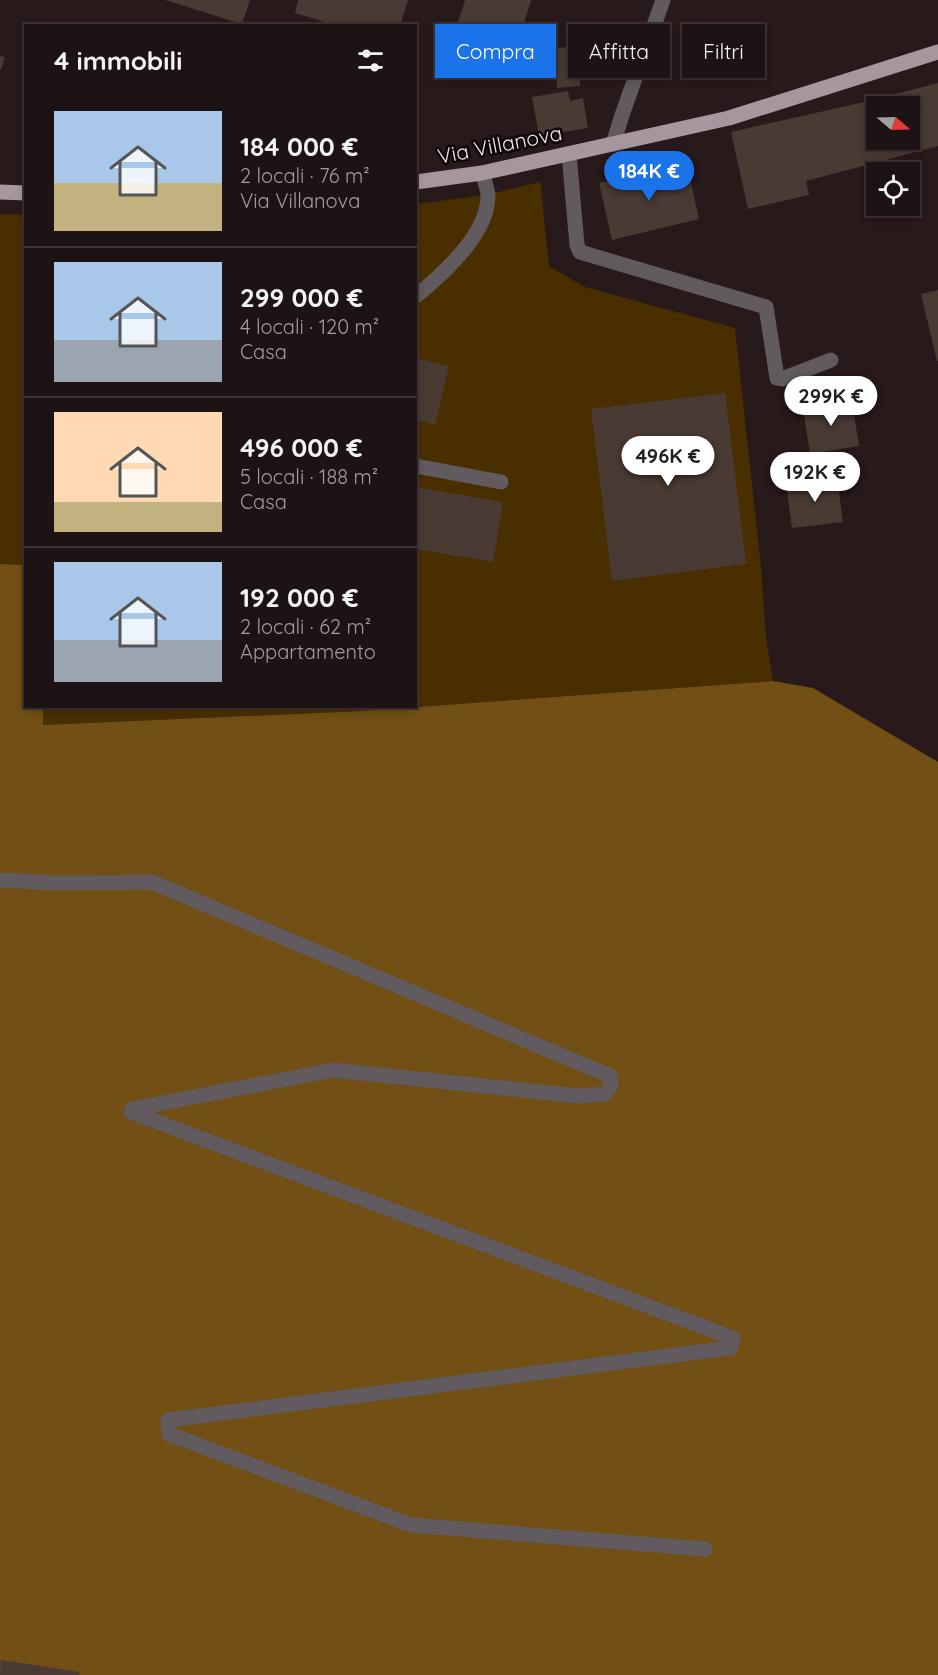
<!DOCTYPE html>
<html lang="it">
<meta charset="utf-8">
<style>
body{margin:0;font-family:Quicksand,sans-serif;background:#261c1d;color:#f1f3f6;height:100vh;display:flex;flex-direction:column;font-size:22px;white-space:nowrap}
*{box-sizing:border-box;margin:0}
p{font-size:20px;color:#a19ea0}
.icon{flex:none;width:33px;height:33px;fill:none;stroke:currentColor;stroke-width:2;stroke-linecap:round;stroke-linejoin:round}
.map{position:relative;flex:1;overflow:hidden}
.sheet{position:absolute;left:24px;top:24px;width:393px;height:684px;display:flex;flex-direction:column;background:#1e1314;border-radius:0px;box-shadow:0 3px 9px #0003,0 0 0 2px #3c3234}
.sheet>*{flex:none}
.top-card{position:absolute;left:435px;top:24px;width:412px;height:54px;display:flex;gap:12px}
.needle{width:39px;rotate:109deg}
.tools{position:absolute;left:866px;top:96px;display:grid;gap:12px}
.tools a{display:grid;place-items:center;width:54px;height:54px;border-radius:0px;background:#1e1314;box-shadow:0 3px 9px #0003,0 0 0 2px #3c3234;font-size:30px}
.price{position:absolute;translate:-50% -51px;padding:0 14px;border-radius:21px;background:#fff;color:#222;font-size:20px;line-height:39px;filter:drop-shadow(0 2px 3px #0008)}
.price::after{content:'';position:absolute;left:50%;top:36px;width:18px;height:14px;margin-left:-9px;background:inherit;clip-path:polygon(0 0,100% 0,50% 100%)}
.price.current{background:#1a73e8;color:#fff}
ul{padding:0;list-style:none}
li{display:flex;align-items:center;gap:18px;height:150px;padding:0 30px}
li+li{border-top:2px solid #3c3234}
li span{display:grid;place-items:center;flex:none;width:168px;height:120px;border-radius:0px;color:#555}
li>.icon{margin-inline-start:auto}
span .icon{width:72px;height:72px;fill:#fffc;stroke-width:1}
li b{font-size:26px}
h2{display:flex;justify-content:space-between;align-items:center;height:72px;padding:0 30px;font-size:26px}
.chip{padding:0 21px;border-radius:0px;background:#1e1314;box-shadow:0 3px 9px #0003,0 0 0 2px #3c3234;font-size:21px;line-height:54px}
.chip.current{background:#1a73e8;color:#fff}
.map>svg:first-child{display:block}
.green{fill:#492f00}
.forest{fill:#714f15}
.building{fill:#493a33;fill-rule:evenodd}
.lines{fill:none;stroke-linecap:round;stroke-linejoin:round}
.minor{stroke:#615a5e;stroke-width:15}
.major{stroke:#a6979e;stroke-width:15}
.labels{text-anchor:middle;stroke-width:5;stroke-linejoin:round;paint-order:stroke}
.street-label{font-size:21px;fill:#f1e6e6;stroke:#0d0607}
</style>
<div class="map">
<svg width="938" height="1675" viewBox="0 0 938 1675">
<rect width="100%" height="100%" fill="#28191a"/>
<g class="green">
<path d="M540 179 549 266 585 287 735 328 761 567 766 637 773 681 361 711 43 725V707L416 706V204L486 195 540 182Z"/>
<path d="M0 214 25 215V565L0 564Z"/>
</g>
<path class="forest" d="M0 564 25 565 26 706 43 707V725L361 711 773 681 813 688 938 762V1675H0Z"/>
<g class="building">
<path d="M165 0H250L242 24Z"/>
<path d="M298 0H408L400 26H338L295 13Z"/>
<path d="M465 0H531L515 54 454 35Z"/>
<path d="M593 46 594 73H580V86L557 88 555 48Z"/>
<path d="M0 56 5 57 1 70H0Z"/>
<path d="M938 83V146L806 181 809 195 748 209 731 132 864 102ZM876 106H909V140H876Z"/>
<path d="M568 91 570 101 583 98 588 128 539 136 532 97Z"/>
<path d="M687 165 699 219 612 240 599 183Z"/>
<path d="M938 290V361H937L921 294Z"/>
<path d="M416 358 449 366 435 425 416 420Z"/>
<path d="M725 393 746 564 612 581 591 409Z"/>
<path d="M852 401 859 446 810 454 803 408Z"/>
<path d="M837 477 843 522 792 528 786 484Z"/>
<path d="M416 487 503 502 493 562 416 549Z"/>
<path d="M1 1660 80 1672 79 1675H0Z"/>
</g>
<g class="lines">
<g class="minor">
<path d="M613 144 622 115 663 0"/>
<path d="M569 154 577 245 580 252 766 307 777 378 782 379 831 360"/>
<path d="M416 296C442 275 488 234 488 196 488 189 484 180 482 173"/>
<path d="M416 466 501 482"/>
<path d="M0 880 59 883 152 882 610 1076 611 1086 605 1094 579 1096 333 1070 132 1109 131 1112 733 1338 730 1348 168 1420 169 1434 411 1525 705 1549"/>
</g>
<g class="major">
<path d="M416 182 482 173 729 118 938 52"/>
<path d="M0 192 26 193"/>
</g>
</g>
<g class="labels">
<g class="street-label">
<text transform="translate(500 145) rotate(-11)" y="7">Via Villanova</text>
</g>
</g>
</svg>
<div class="tools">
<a><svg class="needle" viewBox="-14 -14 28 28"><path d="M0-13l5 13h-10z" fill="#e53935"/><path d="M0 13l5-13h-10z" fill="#a19ea0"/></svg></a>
<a><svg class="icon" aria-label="locate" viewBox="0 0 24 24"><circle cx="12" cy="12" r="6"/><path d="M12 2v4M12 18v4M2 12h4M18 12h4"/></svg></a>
</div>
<b class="price current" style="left:649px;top:202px">184K €</b>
<b class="price" style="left:831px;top:427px">299K €</b>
<b class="price" style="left:668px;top:487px">496K €</b>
<b class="price" style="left:815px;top:503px">192K €</b>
<div class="top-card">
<a class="chip current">Compra</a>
<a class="chip">Affitta</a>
<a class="chip">Filtri</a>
</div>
<section class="sheet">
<h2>4 immobili<svg class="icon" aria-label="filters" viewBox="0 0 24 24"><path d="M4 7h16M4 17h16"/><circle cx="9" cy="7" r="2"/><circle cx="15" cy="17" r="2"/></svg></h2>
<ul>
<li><span style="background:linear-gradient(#a9c7e8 60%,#c2b280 0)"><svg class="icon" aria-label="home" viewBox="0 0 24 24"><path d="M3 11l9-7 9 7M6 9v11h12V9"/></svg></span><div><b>184 000 €</b><p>2 locali · 76 m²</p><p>Via Villanova</p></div></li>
<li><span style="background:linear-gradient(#a9c7e8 65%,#9aa5b1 0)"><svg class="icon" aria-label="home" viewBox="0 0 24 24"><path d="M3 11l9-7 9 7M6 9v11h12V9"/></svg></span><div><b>299 000 €</b><p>4 locali · 120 m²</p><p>Casa</p></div></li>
<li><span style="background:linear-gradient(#ffd9b3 75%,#c2b280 0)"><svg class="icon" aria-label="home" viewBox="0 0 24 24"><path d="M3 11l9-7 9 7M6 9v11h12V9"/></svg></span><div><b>496 000 €</b><p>5 locali · 188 m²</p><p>Casa</p></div></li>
<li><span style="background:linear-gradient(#a9c7e8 65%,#9aa5b1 0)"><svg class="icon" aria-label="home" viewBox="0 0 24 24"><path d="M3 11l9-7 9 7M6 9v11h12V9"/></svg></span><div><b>192 000 €</b><p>2 locali · 62 m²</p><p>Appartamento</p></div></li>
</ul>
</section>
</div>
